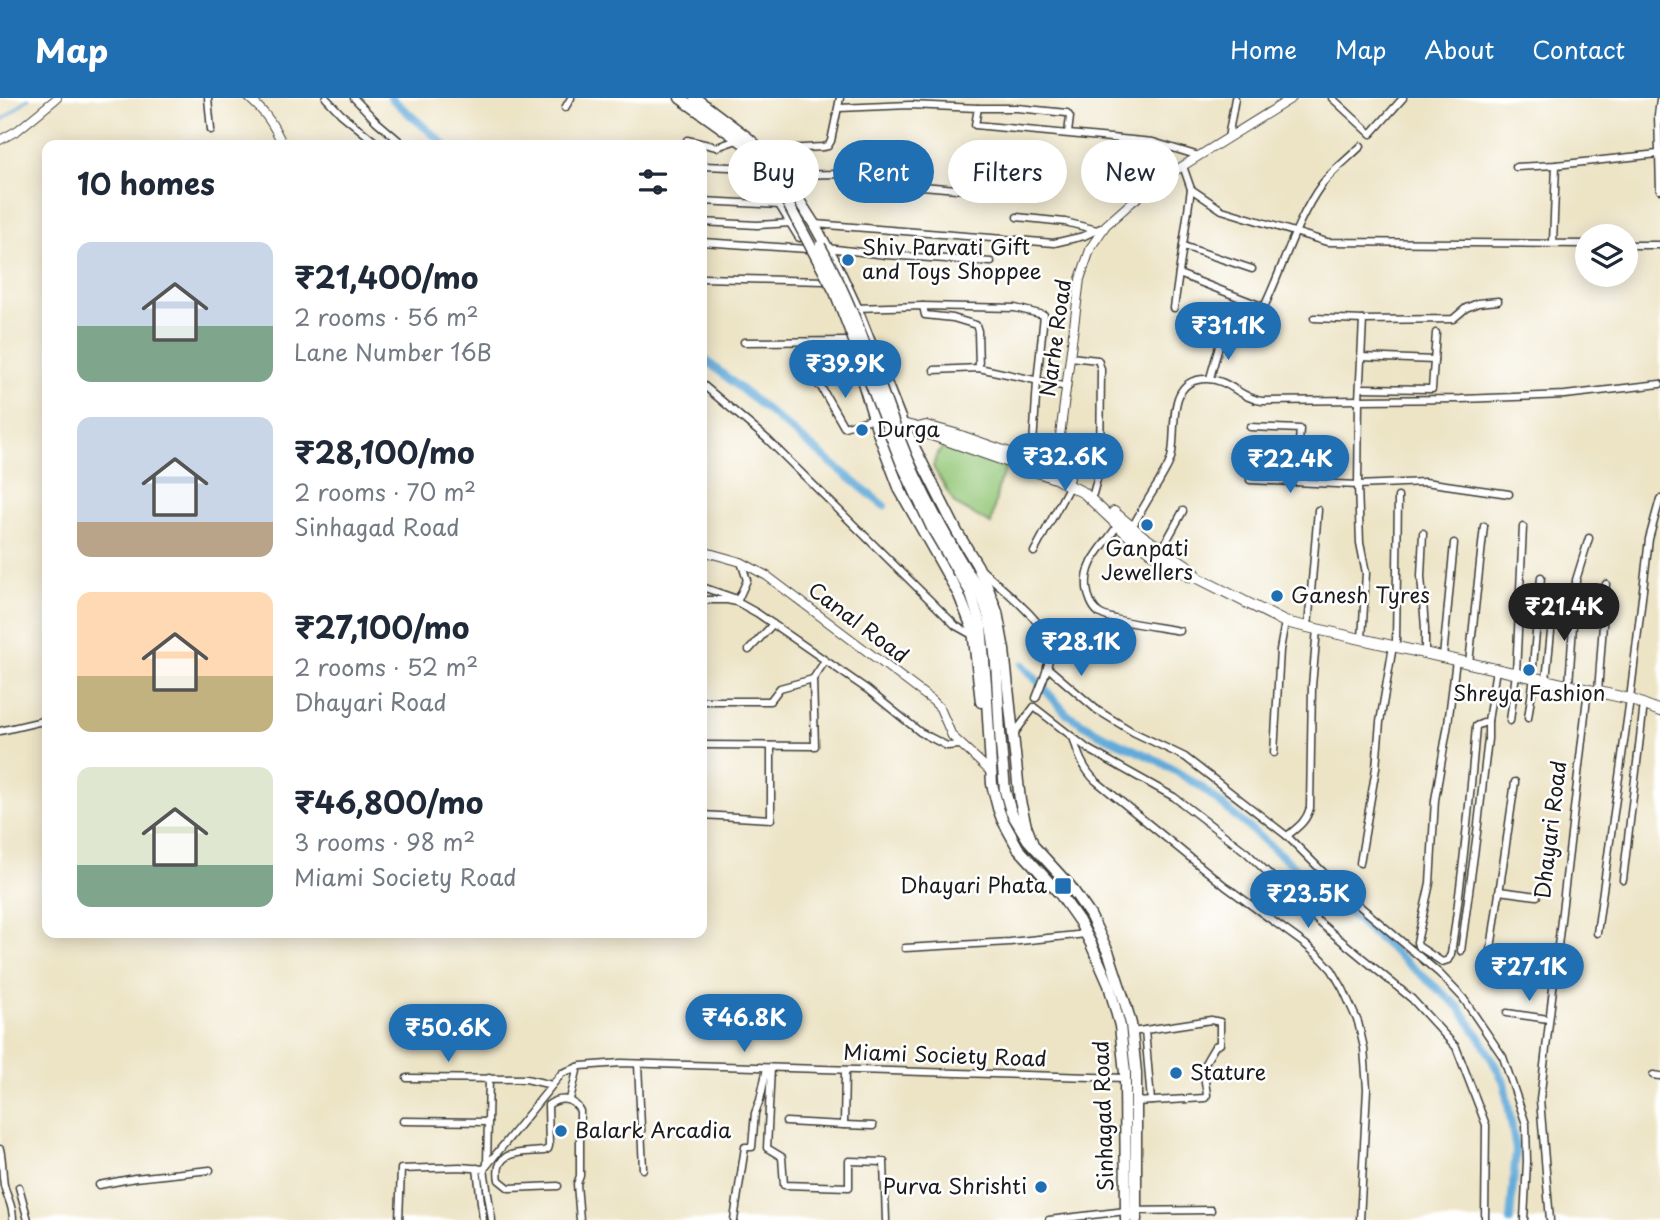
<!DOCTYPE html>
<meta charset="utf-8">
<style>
body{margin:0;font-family:"Playpen Sans",sans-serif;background:#f2f2f3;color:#1f2937;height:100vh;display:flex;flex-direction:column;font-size:26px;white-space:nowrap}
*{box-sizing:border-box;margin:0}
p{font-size:23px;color:#747a83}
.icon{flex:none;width:38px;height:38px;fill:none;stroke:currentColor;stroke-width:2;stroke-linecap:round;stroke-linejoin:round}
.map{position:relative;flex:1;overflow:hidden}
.details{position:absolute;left:42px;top:42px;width:665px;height:798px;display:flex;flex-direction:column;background:#fff;border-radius:14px;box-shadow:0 4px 18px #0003}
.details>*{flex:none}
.guide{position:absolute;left:728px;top:42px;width:665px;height:63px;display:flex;gap:14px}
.fabs{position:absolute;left:1575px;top:126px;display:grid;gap:14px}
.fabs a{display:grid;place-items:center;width:63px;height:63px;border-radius:50%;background:#fff;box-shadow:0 4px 18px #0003;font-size:35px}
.price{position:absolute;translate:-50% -60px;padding:0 16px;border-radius:24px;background:#1f6fb2;color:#fff;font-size:23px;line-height:46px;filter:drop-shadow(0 2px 4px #0008)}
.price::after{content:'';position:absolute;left:50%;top:42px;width:21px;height:16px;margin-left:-10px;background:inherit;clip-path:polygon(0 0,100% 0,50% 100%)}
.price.on{background:#222;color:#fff}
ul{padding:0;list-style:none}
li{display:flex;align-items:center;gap:21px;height:175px;padding:0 35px}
li span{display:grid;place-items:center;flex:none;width:196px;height:140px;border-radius:14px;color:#555}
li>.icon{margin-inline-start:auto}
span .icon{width:84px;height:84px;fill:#fffc;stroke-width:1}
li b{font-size:30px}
h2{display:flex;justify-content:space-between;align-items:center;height:84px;padding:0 35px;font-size:30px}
.pill{padding:0 24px;border-radius:32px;background:#fff;box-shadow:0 4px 18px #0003;font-size:24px;line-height:63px}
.pill.on{background:#1f6fb2;color:#fff}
header{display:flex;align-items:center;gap:42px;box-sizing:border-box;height:98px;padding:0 35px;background:#1f6fb2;color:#fff}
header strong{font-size:33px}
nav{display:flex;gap:38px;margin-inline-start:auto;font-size:24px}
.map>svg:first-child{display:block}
.green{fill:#94c778;stroke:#58724a;stroke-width:2}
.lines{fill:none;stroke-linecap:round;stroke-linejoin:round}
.stream{stroke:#62aad9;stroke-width:2.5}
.canal{stroke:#62aad9;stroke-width:8}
.minor-casing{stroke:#3b3a36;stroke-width:9}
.tertiary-casing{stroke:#3b3a36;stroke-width:10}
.secondary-casing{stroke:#3b3a36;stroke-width:12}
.primary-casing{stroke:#3b3a36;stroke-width:13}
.minor{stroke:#fff;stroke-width:6}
.tertiary{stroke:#fff;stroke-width:8}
.secondary{stroke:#fff;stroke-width:10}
.primary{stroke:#fff;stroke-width:10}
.primary-bridge-casing{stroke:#3b3a36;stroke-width:13;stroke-linecap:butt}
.primary-bridge{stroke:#fff;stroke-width:10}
.poi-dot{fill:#1f6fb2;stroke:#fff;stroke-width:2.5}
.labels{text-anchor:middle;stroke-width:5;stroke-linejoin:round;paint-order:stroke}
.poi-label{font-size:21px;fill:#1c1c1c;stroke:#fff;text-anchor:start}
.street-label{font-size:21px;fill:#1c1c1c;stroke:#fff}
</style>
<header>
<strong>Map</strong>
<nav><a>Home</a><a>Map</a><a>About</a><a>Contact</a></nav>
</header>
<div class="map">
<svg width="1660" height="1122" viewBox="0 0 1660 1122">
<rect width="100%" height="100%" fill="#fff"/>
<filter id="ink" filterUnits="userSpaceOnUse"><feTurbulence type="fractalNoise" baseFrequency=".0143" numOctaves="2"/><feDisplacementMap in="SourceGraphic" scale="14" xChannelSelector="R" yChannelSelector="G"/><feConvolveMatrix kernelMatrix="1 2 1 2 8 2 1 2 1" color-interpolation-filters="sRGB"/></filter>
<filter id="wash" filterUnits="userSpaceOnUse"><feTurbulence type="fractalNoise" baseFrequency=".00686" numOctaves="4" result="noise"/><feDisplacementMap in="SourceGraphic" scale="28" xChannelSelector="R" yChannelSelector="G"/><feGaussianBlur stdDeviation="1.57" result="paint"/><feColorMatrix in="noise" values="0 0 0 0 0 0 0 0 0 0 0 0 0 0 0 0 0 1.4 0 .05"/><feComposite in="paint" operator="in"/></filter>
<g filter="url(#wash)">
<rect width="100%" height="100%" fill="#ede4c6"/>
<path class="green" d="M944 348 1007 369 999 385 991 426 955 406 933 369 936 358Z"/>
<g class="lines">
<path class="stream" d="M0 24 29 0"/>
<g class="canal">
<path d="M391 0 445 47"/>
<path d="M702 259 884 408"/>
<path d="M1023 567 1067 616 1100 636 1159 663 1200 688 1459 909 1481 941 1504 984 1516 1052 1510 1122"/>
</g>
</g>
</g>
<g filter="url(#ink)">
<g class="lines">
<g class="minor-casing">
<g id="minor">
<path d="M208 0 211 32"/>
<path d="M326 0 341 16 379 47"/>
<path d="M354 0 376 23 404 47"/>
<path d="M1332 0 1371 36 1403 0"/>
<path d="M1660 2 1658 17 1660 92"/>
<path d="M565 10 571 0"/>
<path d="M839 10 910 7 978 10 975 27 1153 44 1199 58"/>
<path d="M978 10H1017L1067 15 1070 19 1068 35"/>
<path d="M1228 40 1235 0"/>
<path d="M687 42 717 49 737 42"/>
<path d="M764 52 823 49 828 48 831 43 840 0"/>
<path d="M702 68 759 70"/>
<path d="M1183 68 1191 91 1222 112 1327 144 1587 146"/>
<path d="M1516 69 1556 67 1658 56"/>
<path d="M782 77 840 76 911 87 1014 96"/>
<path d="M1102 82 1147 92"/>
<path d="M702 103 781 107"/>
<path d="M1017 119 1065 124 1097 132"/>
<path d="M702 124 757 127 792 125"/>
<path d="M815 126 1054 145 1084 138 1105 128"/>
<path d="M702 144 808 151"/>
<path d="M1553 145 1556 67"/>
<path d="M1626 147H1660"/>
<path d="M1183 148 1252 171"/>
<path d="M827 150 886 157 991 164"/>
<path d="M1179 176 1264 209C1284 168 1295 123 1322 86 1333 72 1349 60 1361 48"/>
<path d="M702 180 825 183"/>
<path d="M923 208 925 217 953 220 976 227 978 233 979 270"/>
<path d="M854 210 923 208 1015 210 1044 217 1037 284 1032 363"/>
<path d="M1174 210 1191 91"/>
<path d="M1314 220 1363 222"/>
<path d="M744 244 850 243"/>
<path d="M1070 259 1098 262 1101 271 1100 370 1093 396"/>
<path d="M1361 259 1434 262"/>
<path d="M934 272 979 270 1067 289"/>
<path d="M1210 280 1221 241"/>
<path d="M702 286 767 341 956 528 974 538"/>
<path d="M817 286 821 289 844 329 875 320"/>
<path d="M1360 290 1432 291 1436 235"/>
<path d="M1250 329 1300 331 1296 384"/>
<path d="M1250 382 1358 387 1425 384 1509 396"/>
<path d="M1118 427C1110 439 1099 451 1092 464 1088 472 1086 481 1087 490 1088 498 1092 510 1099 515 1111 524 1162 529 1180 533"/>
<path d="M1131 431C1140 415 1149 399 1159 384 1163 376 1169 368 1171 360 1178 334 1164 280 1207 281 1228 281 1242 301 1262 303L1461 301 1565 297 1660 286"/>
<path d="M1423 435 1421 478 1425 530V555"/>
<path d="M1162 451 1183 413"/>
<path d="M1034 454 1070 387"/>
<path d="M983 473C1001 490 1045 523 1049 547 1052 565 1042 584 1036 600"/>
<path d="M702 489 734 500 737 504 747 482 741 464"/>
<path d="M702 502H727L737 504 757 515 868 592 920 634 947 648 960 647"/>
<path d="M1308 529 1318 412"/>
<path d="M1362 541 1366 475 1360 445 1358 387 1359 302 1363 222 1453 221 1466 210 1478 205 1498 203"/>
<path d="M749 552 773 526"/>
<path d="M1443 559 1454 445"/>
<path d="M1456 562 1448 626 1435 702 1430 785 1417 844 1418 848 1442 864 1448 862 1451 856C1462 781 1470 704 1476 628L1488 623 1496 571"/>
<path d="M1469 565 1484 428"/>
<path d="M1047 569 1097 612 1133 634 1185 659 1287 738C1298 729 1306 724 1310 710L1312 588 1317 531"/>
<path d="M1532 579 1541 479"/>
<path d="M1546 582 1554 505"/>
<path d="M1569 587 1576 482 1589 440"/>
<path d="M1598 594 1606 486"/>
<path d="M702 603H770L780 590 813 581"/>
<path d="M1528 620 1534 579"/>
<path d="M1510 623 1516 575 1523 429"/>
<path d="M0 633 47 622"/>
<path d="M1014 636 1034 609 1088 651 1174 699 1246 754 1320 825 1412 901 1456 949 1486 1027 1485 1122"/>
<path d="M1073 639C1078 656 1083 671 1096 683L1225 788 1306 847 1322 861 1332 872 1343 891 1358 924 1364 950 1367 991 1360 1122"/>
<path d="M702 647 815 648 813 581 825 563"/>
<path d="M1274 655 1280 552 1285 524"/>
<path d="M1515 684 1491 851 1499 856 1555 864"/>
<path d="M702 717 771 721V648"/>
<path d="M1287 738 1343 794 1439 875 1463 900 1503 959 1526 1026 1527 1063 1524 1122"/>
<path d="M1360 765 1376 670 1380 624 1393 548 1396 545 1398 399"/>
<path d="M1623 782 1644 606"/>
<path d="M1499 793 1537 798"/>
<path d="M1597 835 1630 601 1649 441 1660 401"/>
<path d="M905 850 1010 844 1086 836"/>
<path d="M1461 853 1477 735 1488 641V623"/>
<path d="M1507 915 1548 921"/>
<path d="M1145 932 1151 1003"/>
<path d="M1132 934 1211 922 1220 924V946L1215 948C1213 952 1205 964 1204 968 1203 977 1206 988 1207 997L1205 1000 1136 1004"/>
<path d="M638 966 643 1071"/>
<path d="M771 970 767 1050 782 1059 784 1087 849 1089V1063L884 1064 886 1122"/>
<path d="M1653 977 1660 978"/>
<path d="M407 980 526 981 552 987"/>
<path d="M570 1001 578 969"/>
<path d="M403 1023 488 1024"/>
<path d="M786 1024 844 1027 845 973"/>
<path d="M844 1027 873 1028"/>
<path d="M0 1051C3 1063 2 1075 4 1087 7 1101 13 1106 13 1122"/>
<path d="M487 1065 489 980"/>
<path d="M477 1070 483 1122"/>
<path d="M99 1087 135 1080 210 1072"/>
<path d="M558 1088 509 1090 499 1082C493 1051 522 1055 544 1053L548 1051 549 1048 548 1007C560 999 573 999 580 1013V1078L577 1086 580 1122"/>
<path d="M19 1089 28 1122"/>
<path d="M399 1122 401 1071 460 1069 484 1071"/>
<path d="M492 1122 484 1071 562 975 581 968 621 965 1125 980"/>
<path d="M734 1122 745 1049H752L755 1015 760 1002 767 970"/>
<path d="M1049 1122 1126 1113 1211 1112"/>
<path d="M1550 1122 1540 1002 1588 591"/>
</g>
</g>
<g class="tertiary-casing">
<g id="tertiary">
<path d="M249 0C267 16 273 26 283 47"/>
<path d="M0 42 18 32 57 0"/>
<path d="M1055 377 1080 181 1091 149 1106 127 1132 104 1157 84 1292 0"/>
<path d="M702 453 741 464 767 478 933 603 940 610 952 638 991 674"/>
</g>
</g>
<g class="secondary-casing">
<g id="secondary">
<path d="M898 325 918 330 926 335 1055 380 1084 395 1127 436 1154 456 1189 478 1198 480 1285 524 1630 601 1660 613"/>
<path d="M918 330 926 328 955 336 1032 363 1069 380"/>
<path d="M1114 414 1145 440 1192 471 1198 480"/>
</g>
</g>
<g class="primary-casing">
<g id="primary">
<path d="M680 0 753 52 756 57"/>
<path d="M695 0 748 40 759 50"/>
<path d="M757 49 764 52 770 57 814 126 836 166 856 209 902 325 957 434 977 467 987 488 997 514 1004 552 1020 703 1026 728 1034 749"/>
<path d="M753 52 759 70 800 138"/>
<path d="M855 258 879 337 900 392 959 497 973 532 981 604"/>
<path d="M966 472C998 511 996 570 999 617 1000 642 1003 667 1005 693L1011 714 1028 742 1070 788 1090 817 1109 856 1126 908 1131 926 1136 975V1122"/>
<path d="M959 476 970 493 981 528 986 586 992 686 998 710 1002 721 1018 750 1060 796 1079 823 1091 846 1109 887 1120 928 1125 975 1126 1122"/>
</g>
</g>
<use href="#minor" class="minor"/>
<use href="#tertiary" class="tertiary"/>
<use href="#secondary" class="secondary"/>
<use href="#primary" class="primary"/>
<g class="primary-bridge-casing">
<g id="primary-bridge">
<path d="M780 91 835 194 901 364 932 430 959 476"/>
<path d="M820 148C854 208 874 273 898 337 916 385 940 429 966 472"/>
</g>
</g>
<use href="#primary-bridge" class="primary-bridge"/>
</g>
</g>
<g class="poi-dot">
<circle cx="848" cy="162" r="7"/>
<circle cx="862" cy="332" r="7"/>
<circle cx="1147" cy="427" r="7"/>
<circle cx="1277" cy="498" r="7"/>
<circle cx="1529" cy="572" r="7"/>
<rect x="1054" y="779" width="18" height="18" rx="3.5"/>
<circle cx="1176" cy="975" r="7"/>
<circle cx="561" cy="1033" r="7"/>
<circle cx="1041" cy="1089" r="7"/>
</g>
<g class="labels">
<g class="poi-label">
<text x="862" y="157">Shiv Parvati Gift<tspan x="862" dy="24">and Toys Shoppee</tspan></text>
<text x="876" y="339">Durga</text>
<text x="1147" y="458" text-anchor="middle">Ganpati<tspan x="1147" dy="24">Jewellers</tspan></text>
<text x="1291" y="505">Ganesh Tyres</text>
<text x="1529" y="603" text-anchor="middle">Shreya Fashion</text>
<text x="1047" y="795" text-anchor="end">Dhayari Phata</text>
<text x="1190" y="982">Stature</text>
<text x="575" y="1040">Balark Arcadia</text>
<text x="1027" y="1096" text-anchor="end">Purva Shrishti</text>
</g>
<g class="street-label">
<text transform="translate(1056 240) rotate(-82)" y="7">Narhe Road</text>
<text transform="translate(858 525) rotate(37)" y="7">Canal Road</text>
<text transform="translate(1551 732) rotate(-83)" y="7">Dhayari Road</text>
<text transform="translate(945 958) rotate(2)" y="7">Miami Society Road</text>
<text transform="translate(1104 1018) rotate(-92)" y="7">Sinhagad Road</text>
</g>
</g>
</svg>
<div class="fabs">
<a><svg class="icon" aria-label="layers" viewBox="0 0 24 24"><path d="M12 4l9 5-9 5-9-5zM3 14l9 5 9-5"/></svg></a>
</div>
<b class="price" style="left:1228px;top:264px">₹31.1K</b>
<b class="price" style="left:845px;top:302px">₹39.9K</b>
<b class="price" style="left:1065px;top:395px">₹32.6K</b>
<b class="price" style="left:1290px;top:397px">₹22.4K</b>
<b class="price on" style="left:1564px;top:545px">₹21.4K</b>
<b class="price" style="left:1081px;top:580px">₹28.1K</b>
<b class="price" style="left:1308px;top:832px">₹23.5K</b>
<b class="price" style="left:1529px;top:905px">₹27.1K</b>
<b class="price" style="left:744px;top:956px">₹46.8K</b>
<b class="price" style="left:448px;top:966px">₹50.6K</b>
<div class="guide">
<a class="pill">Buy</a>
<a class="pill on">Rent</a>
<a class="pill">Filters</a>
<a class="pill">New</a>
</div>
<section class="details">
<h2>10 homes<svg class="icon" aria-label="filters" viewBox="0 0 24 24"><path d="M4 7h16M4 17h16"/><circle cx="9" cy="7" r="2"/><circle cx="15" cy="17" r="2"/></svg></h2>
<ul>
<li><span style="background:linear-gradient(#c9d6e8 60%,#7fa58c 0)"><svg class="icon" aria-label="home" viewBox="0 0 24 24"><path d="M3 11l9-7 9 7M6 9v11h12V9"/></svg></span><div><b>₹21,400/mo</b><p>2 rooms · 56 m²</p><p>Lane Number 16B</p></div></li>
<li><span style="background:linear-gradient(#c9d6e8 75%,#b9a48a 0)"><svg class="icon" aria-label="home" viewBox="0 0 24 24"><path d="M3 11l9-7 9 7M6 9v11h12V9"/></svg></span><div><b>₹28,100/mo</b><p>2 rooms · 70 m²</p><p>Sinhagad Road</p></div></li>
<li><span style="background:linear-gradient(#ffd9b3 60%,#c2b280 0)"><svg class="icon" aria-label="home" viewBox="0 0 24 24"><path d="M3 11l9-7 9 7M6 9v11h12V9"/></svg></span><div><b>₹27,100/mo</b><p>2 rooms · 52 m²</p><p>Dhayari Road</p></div></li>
<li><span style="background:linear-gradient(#dfe7d0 70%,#7fa58c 0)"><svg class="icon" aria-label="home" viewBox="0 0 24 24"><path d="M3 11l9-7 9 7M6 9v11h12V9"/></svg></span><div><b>₹46,800/mo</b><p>3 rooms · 98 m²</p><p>Miami Society Road</p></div></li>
</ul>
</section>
</div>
